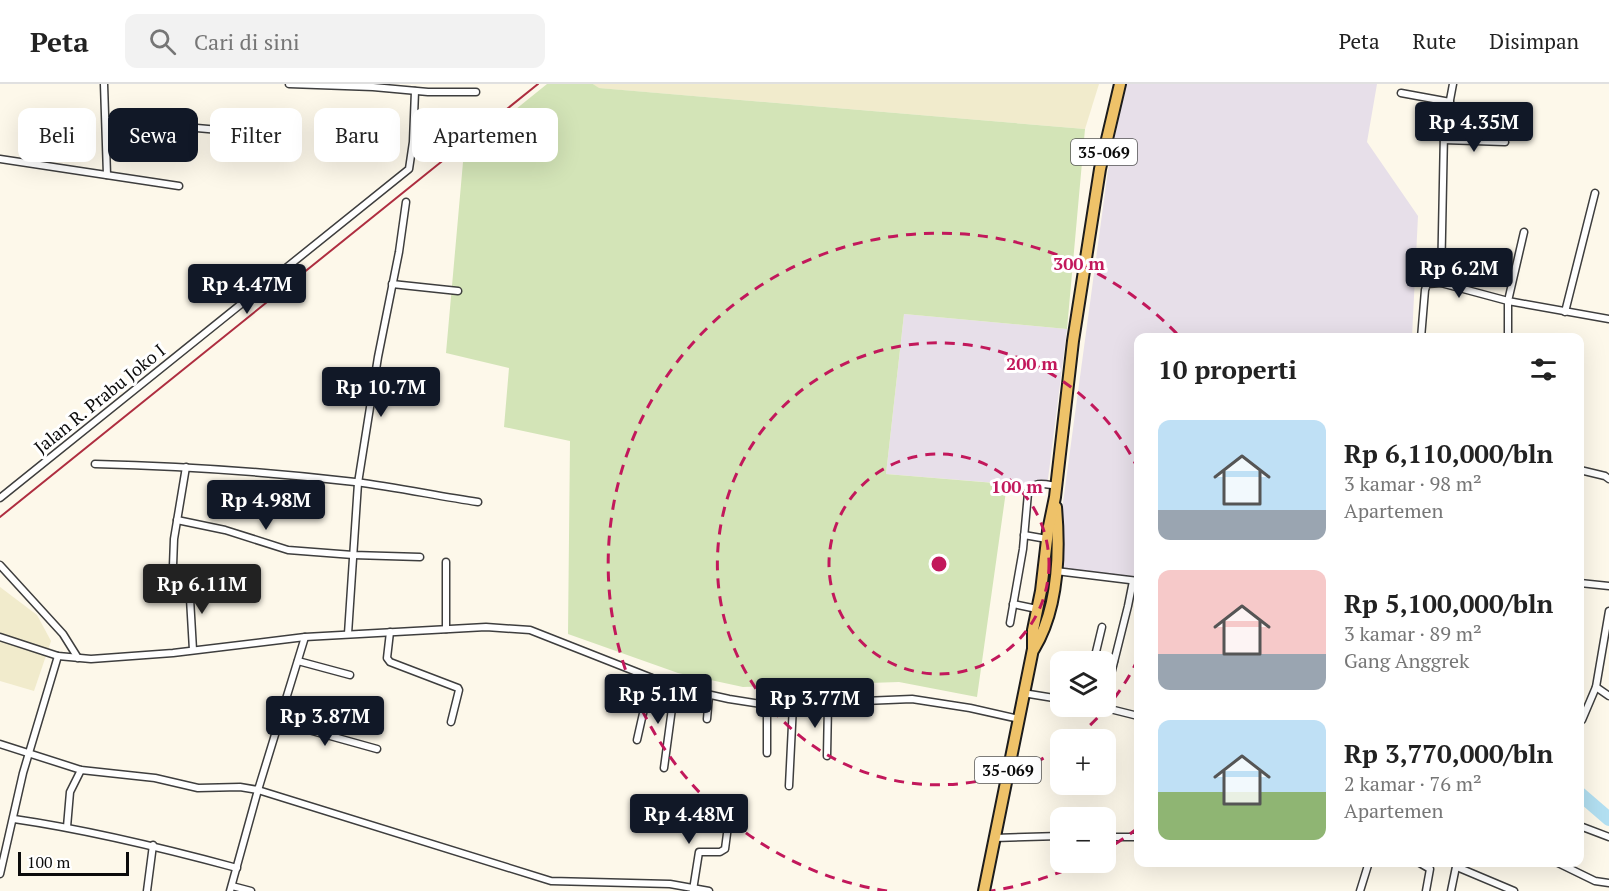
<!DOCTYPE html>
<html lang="id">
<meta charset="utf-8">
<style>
body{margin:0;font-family:"PT Serif",serif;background:#f2f2f2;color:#222;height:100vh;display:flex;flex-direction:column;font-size:22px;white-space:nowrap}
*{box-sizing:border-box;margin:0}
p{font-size:20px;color:#767676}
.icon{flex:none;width:33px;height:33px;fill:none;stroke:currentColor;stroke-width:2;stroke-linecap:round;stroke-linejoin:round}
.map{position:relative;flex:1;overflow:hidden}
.drawer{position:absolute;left:1134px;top:249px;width:450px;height:534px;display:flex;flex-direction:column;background:#fff;border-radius:12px;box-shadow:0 6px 24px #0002}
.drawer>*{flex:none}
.guide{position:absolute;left:18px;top:24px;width:570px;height:54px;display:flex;gap:12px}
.fabs{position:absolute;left:1050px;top:567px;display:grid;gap:12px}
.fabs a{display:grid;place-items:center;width:66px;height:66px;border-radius:12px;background:#fff;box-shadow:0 6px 24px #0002;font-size:30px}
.scale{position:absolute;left:18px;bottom:15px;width:111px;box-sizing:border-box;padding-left:6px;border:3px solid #0b0b0b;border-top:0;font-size:16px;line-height:21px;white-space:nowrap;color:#0b0b0b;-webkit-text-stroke:4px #fff;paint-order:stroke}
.price{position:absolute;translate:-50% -51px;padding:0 14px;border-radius:6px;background:#111827;color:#fff;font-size:20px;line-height:39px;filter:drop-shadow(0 2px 3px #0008)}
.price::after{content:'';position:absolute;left:50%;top:36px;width:18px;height:14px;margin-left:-9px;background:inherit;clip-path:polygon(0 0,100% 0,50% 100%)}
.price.selected{background:#222;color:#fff}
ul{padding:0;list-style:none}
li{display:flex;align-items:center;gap:18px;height:150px;padding:0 24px}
li span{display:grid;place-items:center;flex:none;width:168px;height:120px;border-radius:12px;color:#555}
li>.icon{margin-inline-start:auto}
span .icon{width:72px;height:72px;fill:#fffc;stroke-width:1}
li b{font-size:26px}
h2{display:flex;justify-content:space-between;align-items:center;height:72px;padding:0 24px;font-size:26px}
.chip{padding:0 21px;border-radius:12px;background:#fff;box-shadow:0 6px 24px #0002;font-size:21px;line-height:54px}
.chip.selected{background:#111827;color:#fff}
header{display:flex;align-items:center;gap:36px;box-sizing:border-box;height:84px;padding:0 30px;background:#fff;border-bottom:2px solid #e0e0e0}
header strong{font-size:28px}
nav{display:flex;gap:33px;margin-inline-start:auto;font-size:21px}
.search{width:420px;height:54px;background:#f2f2f2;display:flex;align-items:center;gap:15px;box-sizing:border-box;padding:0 21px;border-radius:12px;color:#767676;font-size:22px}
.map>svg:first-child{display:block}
.industrial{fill:#e7dfe9}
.farmland{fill:#f1ebcc}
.green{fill:#d3e4b7}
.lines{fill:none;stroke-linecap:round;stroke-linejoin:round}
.river{stroke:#b2dff1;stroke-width:14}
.street-casing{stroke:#3e3e3e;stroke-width:9}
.primary-casing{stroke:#1c1c1c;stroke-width:14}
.street{stroke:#fff;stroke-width:6}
.primary{stroke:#eec269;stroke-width:10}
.rail{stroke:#af2e40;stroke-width:2}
.ring{fill:none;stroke:#c2185b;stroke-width:3;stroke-dasharray:10 8}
.labels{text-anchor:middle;stroke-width:6;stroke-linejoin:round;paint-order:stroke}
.shield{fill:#fff;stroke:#545454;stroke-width:1.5}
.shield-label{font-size:16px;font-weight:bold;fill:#0b0b0b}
.street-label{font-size:18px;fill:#0b0b0b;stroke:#fff}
.centre{fill:#c2185b;stroke:#fff;stroke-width:3}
.ring-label{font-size:18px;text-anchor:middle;font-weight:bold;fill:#c2185b;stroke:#fff;stroke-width:6;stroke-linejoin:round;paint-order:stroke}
</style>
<header>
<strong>Peta</strong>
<div class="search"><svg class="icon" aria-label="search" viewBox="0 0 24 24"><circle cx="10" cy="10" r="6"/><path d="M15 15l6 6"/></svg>Cari di sini</div>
<nav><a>Peta</a><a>Rute</a><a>Disimpan</a></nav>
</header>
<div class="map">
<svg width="1609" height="807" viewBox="0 0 1609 807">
<rect width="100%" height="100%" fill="#fdf8ea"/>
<g class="industrial">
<path d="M1126 0H1377L1367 58 1418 132 1412 253 1138 254V495L1064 487 1062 426 1108 86Z"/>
<path d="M904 230 1067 245 1047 403 886 390Z"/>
</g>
<g class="farmland">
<path d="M593 0H1099L1085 45 598 4Z"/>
<path d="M0 503 37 531 51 557 34 607 0 597Z"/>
</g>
<path class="green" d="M547 0H593L599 4 1085 45 1067 245 904 230 886 390 1007 400 977 613 899 598 743 603 678 589 568 550 570 357 504 343 509 284 446 269 464 67Z"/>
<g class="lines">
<path class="river" d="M1580 710 1609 735"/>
<g class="street-casing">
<g id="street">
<path d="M104 0 107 91"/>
<path d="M289 0 373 3 428 8H476"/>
<path d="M1453 0 1444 48 1441 199 1508 217V254"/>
<path d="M1401 9 1450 18"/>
<path d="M106 36 242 48"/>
<path d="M1444 56 1505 58"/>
<path d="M0 75 179 102"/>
<path d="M1524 148 1508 217 1609 235"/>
<path d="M392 200 458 207"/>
<path d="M1565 228 1595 109"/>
<path d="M1421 254 1425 206 1427 200 1441 199"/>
<path d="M95 380C182 382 269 388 355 398 396 403 437 412 478 418"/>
<path d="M1580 386 1605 392 1609 395"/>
<path d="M0 414 409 85 413 58 415 7"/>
<path d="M177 436 225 446 288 466 353 471 420 473"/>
<path d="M1024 451 1047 455"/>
<path d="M0 481 63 550 78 574"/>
<path d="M1056 487 1138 497"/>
<path d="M189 497 193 566"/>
<path d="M1580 499 1609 502"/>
<path d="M172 509 174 455 186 383"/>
<path d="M1013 520 1037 525"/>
<path d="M1010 539 1023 465 1028 409C1035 396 1044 400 1057 402"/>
<path d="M1102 543 1095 572 1114 577"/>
<path d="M446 545V478"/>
<path d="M390 548 387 574 390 578 458 604 459 606 451 638"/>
<path d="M348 550 358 399 378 273 399 168 406 118"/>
<path d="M0 553 58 572 91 575 173 569 305 553 486 543 530 546 657 596 693 607 729 615 767 621 912 615 970 624 1019 635"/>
<path d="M298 577 350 591"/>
<path d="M1596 603 1609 612"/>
<path d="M1023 609 1060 615"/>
<path d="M1106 610 1128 522 1133 497"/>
<path d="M1098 622 1138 632"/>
<path d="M707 635 709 611"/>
<path d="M1580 637 1582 636 1596 603 1609 527"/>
<path d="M280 638 377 665"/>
<path d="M637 656 651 594"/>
<path d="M0 660 81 686 155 694 198 704 240 703 258 706 551 797 670 800 709 807"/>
<path d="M767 669V621"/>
<path d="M827 672 828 620"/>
<path d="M664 684 675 602"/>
<path d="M789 702 793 621"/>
<path d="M14 735C90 746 163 764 237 784"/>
<path d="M1580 742 1609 753"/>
<path d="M67 743 70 708 81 686"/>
<path d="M1106 753H1138"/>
<path d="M994 754 1060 752"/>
<path d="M1418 778 1430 785 1426 807"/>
<path d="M1556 778 1595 797 1609 799"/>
<path d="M1457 783 1514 807"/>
<path d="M0 790 23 689 58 572"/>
<path d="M232 802 251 807"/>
<path d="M693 806 699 768H720L725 765 728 742"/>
<path d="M147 807 153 761"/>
<path d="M230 807 258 706 305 553"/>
<path d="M1360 807 1369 778"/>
<path d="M1451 807 1457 778"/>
</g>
</g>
<g class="primary-casing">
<g id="primary">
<path d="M1034 565C1058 525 1060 469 1056 423"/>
<path d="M984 807 1033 565V546L1041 507 1048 447 1055 413 1073 257 1100 85 1120 0"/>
</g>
</g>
<use href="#street" class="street"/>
<use href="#primary" class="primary"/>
<path class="rail" d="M0 433 538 0"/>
</g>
<g class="ring">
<circle cx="939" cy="480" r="110"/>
<path d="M1138 575A221 221 0 0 1 1074 655M1059 665A221 221 0 1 1 1138 385"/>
<path d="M1138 744A331 331 0 0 1 1107 765M1081 779A331 331 0 0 1 991 807M887 807A331 331 0 1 1 1179 252"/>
</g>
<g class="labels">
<g class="shield">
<rect x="1071" y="55" width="66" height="26" rx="4.5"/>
<rect x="975" y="673" width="66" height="26" rx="4.5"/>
</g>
<g class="shield-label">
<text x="1104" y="74">35-069</text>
<text x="1008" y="692">35-069</text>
</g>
<g class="street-label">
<text transform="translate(100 315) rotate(-39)" y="6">Jalan R. Prabu Joko I</text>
</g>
</g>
<circle cx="939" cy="480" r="9" class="centre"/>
<g class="ring-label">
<text x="1079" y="186">300 m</text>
<text x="1032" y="286">200 m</text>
<text x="1017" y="409">100 m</text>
</g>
</svg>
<div class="fabs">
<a><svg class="icon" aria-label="layers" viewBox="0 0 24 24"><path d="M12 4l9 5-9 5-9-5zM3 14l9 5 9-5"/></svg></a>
<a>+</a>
<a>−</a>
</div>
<div class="scale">100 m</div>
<b class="price" style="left:1474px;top:69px">Rp 4.35M</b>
<b class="price" style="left:1459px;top:215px">Rp 6.2M</b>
<b class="price" style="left:247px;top:231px">Rp 4.47M</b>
<b class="price" style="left:381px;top:334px">Rp 10.7M</b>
<b class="price" style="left:266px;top:447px">Rp 4.98M</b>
<b class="price selected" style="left:202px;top:531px">Rp 6.11M</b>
<b class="price" style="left:658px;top:641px">Rp 5.1M</b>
<b class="price" style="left:815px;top:645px">Rp 3.77M</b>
<b class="price" style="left:325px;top:663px">Rp 3.87M</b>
<b class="price" style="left:689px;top:761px">Rp 4.48M</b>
<div class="guide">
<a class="chip">Beli</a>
<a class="chip selected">Sewa</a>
<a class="chip">Filter</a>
<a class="chip">Baru</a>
<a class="chip">Apartemen</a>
</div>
<section class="drawer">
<h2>10 properti<svg class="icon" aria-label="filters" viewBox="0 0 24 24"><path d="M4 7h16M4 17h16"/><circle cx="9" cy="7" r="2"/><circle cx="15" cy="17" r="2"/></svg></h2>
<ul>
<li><span style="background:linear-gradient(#bfe0f5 75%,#9aa5b1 0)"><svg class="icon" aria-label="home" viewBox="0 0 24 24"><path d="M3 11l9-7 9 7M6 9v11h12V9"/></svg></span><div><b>Rp 6,110,000/bln</b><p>3 kamar · 98 m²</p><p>Apartemen</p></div></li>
<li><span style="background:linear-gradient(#f6c9c9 70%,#9aa5b1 0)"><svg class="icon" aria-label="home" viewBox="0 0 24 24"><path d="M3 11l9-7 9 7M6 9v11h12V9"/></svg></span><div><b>Rp 5,100,000/bln</b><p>3 kamar · 89 m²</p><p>Gang Anggrek</p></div></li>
<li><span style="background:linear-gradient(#bfe0f5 60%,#8fb573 0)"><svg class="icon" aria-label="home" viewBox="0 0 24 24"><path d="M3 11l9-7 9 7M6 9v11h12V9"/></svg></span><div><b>Rp 3,770,000/bln</b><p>2 kamar · 76 m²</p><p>Apartemen</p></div></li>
</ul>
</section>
</div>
